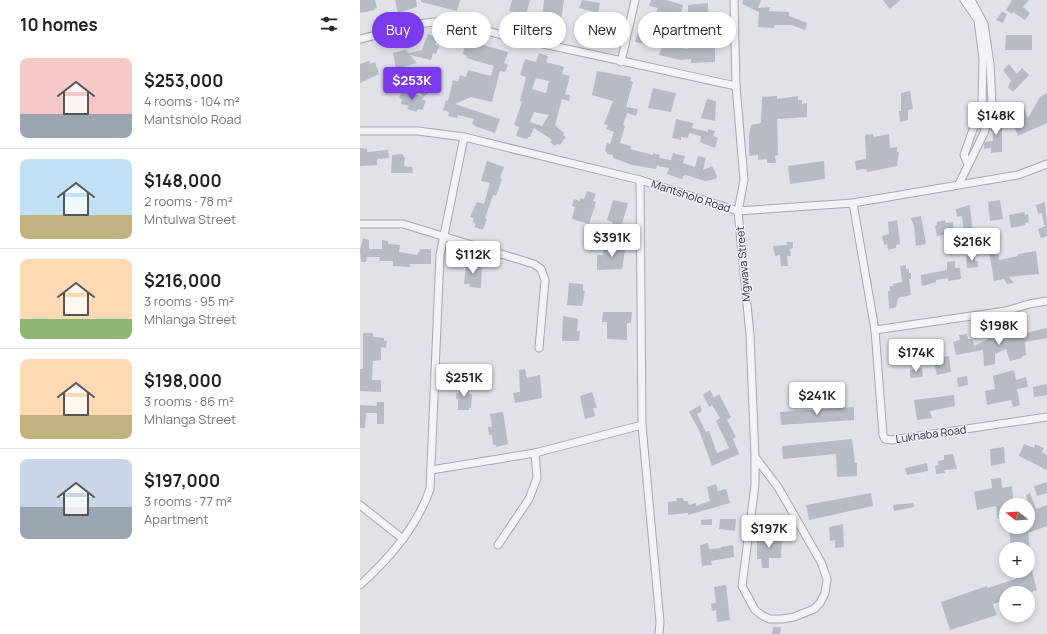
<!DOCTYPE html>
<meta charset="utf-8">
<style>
body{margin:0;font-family:Manrope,sans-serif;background:#f6f6f6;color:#222;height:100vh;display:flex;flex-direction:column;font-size:15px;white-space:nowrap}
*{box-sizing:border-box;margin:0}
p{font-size:13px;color:#767676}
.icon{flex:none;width:22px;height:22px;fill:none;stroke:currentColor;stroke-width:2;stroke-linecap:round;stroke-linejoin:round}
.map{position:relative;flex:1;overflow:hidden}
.details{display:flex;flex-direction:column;background:#fff;width:360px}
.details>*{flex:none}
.guide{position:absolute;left:12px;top:12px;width:380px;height:36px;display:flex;gap:8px}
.needle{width:26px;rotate:287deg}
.fabs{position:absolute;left:639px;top:498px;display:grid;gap:8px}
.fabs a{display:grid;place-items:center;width:36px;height:36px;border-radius:50%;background:#fff;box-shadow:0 2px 6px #0003;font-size:20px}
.price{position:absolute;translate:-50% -34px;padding:0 9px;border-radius:4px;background:#fff;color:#222;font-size:13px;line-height:26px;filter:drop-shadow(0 1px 2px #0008)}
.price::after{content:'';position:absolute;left:50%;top:24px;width:12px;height:9px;margin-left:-6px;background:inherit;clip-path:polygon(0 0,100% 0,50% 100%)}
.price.active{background:#7c3aed;color:#fff}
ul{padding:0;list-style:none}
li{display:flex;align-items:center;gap:12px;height:100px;padding:0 20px}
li+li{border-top:1px solid #e0e0e0}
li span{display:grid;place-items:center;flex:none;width:112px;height:80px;border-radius:8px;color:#555}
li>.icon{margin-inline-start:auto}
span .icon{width:48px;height:48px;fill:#fffc;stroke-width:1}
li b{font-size:17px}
h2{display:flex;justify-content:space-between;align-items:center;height:48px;padding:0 20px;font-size:17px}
.pill{padding:0 14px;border-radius:18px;background:#fff;box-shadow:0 2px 6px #0003;font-size:14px;line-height:36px}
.pill.active{background:#7c3aed;color:#fff}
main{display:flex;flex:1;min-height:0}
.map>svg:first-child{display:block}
.building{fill:#b7bbc4;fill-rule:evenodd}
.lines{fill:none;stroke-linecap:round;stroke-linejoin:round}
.minor-casing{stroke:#a5a9b2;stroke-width:9}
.minor{stroke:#f2f3f6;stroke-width:7}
.labels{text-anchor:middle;stroke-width:3;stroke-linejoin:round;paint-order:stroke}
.street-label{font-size:11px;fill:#29303e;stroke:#eff1f6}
</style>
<main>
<section class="details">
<h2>10 homes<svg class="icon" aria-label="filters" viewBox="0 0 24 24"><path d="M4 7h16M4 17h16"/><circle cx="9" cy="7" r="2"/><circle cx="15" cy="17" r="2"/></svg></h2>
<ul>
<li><span style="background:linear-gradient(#f6c9c9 70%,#9aa5b1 0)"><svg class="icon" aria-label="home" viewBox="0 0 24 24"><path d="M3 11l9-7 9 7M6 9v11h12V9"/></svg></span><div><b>$253,000</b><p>4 rooms · 104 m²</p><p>Mantsholo Road</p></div></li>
<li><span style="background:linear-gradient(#bfe0f5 70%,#c2b280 0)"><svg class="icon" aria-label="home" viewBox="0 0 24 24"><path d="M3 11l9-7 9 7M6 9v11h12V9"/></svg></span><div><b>$148,000</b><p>2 rooms · 78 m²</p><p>Mntulwa Street</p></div></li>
<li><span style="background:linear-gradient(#ffd9b3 75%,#8fb573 0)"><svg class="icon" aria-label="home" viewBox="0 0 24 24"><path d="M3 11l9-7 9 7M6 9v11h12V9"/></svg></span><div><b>$216,000</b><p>3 rooms · 95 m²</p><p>Mhlanga Street</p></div></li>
<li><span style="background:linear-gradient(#ffd9b3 70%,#c2b280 0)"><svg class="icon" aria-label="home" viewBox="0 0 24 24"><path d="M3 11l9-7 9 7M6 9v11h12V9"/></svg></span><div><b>$198,000</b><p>3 rooms · 86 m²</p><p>Mhlanga Street</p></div></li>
<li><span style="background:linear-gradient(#c9d6e8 60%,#9aa5b1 0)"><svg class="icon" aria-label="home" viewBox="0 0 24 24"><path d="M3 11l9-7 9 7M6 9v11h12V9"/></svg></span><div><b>$197,000</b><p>3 rooms · 77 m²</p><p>Apartment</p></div></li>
</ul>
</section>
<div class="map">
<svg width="687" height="634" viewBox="0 0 687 634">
<rect width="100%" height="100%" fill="#e0e2e8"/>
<g class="building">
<path d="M0 0H15L17 8 14 9 15 10 0 13Z"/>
<path d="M35 0H56L57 7 38 13Z"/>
<path d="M61 0H100L97 11 61 2Z"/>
<path d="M152 0H170L166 15 149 11Z"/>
<path d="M184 0H204L199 33 181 29Z"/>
<path d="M222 0 240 3 238 13 219 8Z"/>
<path d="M291 0H306L323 5 320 19 296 13 298 8 289 6Z"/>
<path d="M383 0H401L398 8 410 7 409 11 429 12V16L447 23 445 30 431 25H414V28L398 27 399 12 382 4Z"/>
<path d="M523 0H540L530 9Z"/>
<path d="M652 0H669L663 7 670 13 665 20 653 12 652 14 646 10Z"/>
<path d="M348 3V24H353V34L340 35V47L355 46V62L331 63V59L320 60 299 55 302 47 275 42 280 25 291 27 290 29 295 30 294 33 316 37 314 47 328 49V5Z"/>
<path d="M642 12 647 14 643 23 636 20Z"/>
<path d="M220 24 237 28 233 41 217 36Z"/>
<path d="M68 34 77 37 75 45 79 46 76 54 73 53 71 60 50 55 57 63 36 69 33 53 45 50 49 53 62 50Z"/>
<path d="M646 35H672V50H645Z"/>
<path d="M111 39 121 42 120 44 148 52 144 63 148 65 145 72 140 71 132 102 111 97 95 104 140 119 135 133 115 126 112 123 114 119 98 115 97 118 88 116 89 112 83 110 86 100 88 101 93 80 98 82 100 75 106 77 108 70 131 76 134 66 106 58 107 56 103 54 105 45 109 46Z"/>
<path d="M179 53 188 56 186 62 204 67 202 74 210 76 205 94 210 95 209 101 202 99 195 125 204 133 203 135 206 137 200 145 197 144 195 146 190 142 192 140 174 128 170 137H168L167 139 156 136 159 127 154 125 162 102 160 101 166 77 160 75 165 59 176 62ZM176 78 189 81 186 93 172 89ZM174 112 189 115 182 126 170 122Z"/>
<path d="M9 61 10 64 15 62 19 74 0 83V64Z"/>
<path d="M649 64 657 74 662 68 669 75 653 92 648 87 651 80 643 70Z"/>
<path d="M62 68 77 84 64 97 48 81Z"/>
<path d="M237 71 271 77 270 81 273 82 266 107 278 109 276 116 267 113 263 125 265 126 260 143 271 146 270 149 293 155V153L300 155 299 158 311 160 313 153 325 156 323 163 335 167 338 156 346 158 343 170 352 166 357 176 356 179 345 181 326 175 323 176 322 179 307 174 309 168 297 166 296 169 272 165 253 158V155L247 154V152L245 151 247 143 250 144 254 132 246 129 248 125 244 124 253 101 232 95Z"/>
<path d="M293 88 316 93 311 112 288 108Z"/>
<path d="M42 91 64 97 62 99 66 101 62 110 58 109 57 112 47 109 49 106 41 104 42 99 39 98Z"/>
<path d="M550 91 553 109 548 110V120L540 122 539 111H541V93Z"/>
<path d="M687 93V123L658 136 655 128 661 125 656 114 659 112 658 111 664 108 668 118 680 97Z"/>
<path d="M417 96V99L438 96V100H442V104L447 103V117L417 119 418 155 415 156 416 163H407V159L398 160V155L389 156V135L391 125 401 123 402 97Z"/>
<path d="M347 99 356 101 355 121 341 118Z"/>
<path d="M642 115 645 127 642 128V152L631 153V148L624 149V144L625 142 633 141V132L630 129 634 124 632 122 636 117Z"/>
<path d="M316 119 333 123 332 128 348 132V129L355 131 353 136 358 138 355 148 340 142 341 136 329 133 328 138 321 137V140L312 138Z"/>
<path d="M513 134 514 137 529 134 530 148 537 147V152H539L537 166 507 172 506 169 496 170 495 161 506 159 505 135Z"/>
<path d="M0 148 7 149V152L28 150 29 158 17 159V165L0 166Z"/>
<path d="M42 154 45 158 44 166 52 167 53 173H31L32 155Z"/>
<path d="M127 161 144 167 140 178 142 179 136 196 133 195 125 218 127 219 123 230 114 227 116 224 113 222 114 218 110 217 117 202 124 204 130 183 121 181Z"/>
<path d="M464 161 465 179 430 184 428 166Z"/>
<path d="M227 191 236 194 233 201 236 202 229 224 212 219 215 207 212 206 214 199 220 201V198L224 199Z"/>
<path d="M253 200 268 203 261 227 252 225 253 222 247 220Z"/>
<path d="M640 200 643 219 630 221 628 202Z"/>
<path d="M685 202 687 225H684L682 213 678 214 676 205Z"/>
<path d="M610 205 613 235 610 236 611 242 605 244 602 216 597 217 596 209Z"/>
<path d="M664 212 665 215 668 214 669 222 665 223V225L651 228 649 215Z"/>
<path d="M561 216 566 244 556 246 554 227 551 218Z"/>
<path d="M537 220 540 244 536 245V248L528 250 527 244 524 245 522 236 529 234 528 222Z"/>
<path d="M585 220 586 223 593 222 594 233 577 236 575 226 577 225V222Z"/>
<path d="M687 225V236L681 238 678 229Z"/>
<path d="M3 238 9 240V249H22V240L28 241V244L40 245 39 252 57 255 60 249H71V264H50V267L33 266V261H19L20 257H7L6 262H1L0 250Z"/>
<path d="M426 242H433V248L430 249 431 256H427L428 266H421L420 255 415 256 413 246 427 245Z"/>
<path d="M248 244H266L262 269 237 270V255H243V249H248Z"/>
<path d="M638 249 639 260 658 256V254L676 251 679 274 649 277 654 283 647 284 644 279 634 281 629 250Z"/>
<path d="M606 256H615V261H618V267L607 268Z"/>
<path d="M595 261V268H600L601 279 588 281V278L576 280V282L562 286 561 275 587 270V262Z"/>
<path d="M106 263 122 265 121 288 109 287 110 284H104Z"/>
<path d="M546 265V269H549V273H551V279H549L551 295 538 298 536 307 529 309 528 291H530V286H533V284L542 282 540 266Z"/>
<path d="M209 283 223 284V291H225L222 306 207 305Z"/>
<path d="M243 312H272L271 323H267V340L247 339V322H242Z"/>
<path d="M203 316 218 319 217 331H220L219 341H202Z"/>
<path d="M687 328V338L665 342 666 355 662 356V358L650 361 646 349 635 354V364L624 366 623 350 596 355 593 342 600 340 599 335 607 334 608 339H613L614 346 628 339 627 337 634 332 638 340Z"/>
<path d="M3 333H13V337L24 338V341H27L26 348 21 347V360L13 361 12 380H21V392L0 391V369H3Z"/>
<path d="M579 338 580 342 582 341 584 357 589 356 591 372 577 375 569 344H572L571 340Z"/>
<path d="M562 368 563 377 550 378V370Z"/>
<path d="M165 369 167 378 180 375 182 398 155 403 153 393 160 392 159 370Z"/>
<path d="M654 370 656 380 666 377 668 387 657 389 660 405 653 407 651 400 627 405 625 391 635 389 633 376Z"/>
<path d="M607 376 608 385 598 387 597 378Z"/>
<path d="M99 384H109V394H112L111 408H109V410H98V399H96V393H99Z"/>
<path d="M687 384V395L674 397 673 387Z"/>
<path d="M350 390 354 398 359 394 371 417 367 420 376 437 373 439 379 454 352 466 339 430 329 412 340 405 342 411 337 414 346 432 349 431 357 453 369 448 356 421 360 418 352 405 349 407 343 395Z"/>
<path d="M232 392 237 408H233L235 416 225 419 220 396Z"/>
<path d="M594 395 595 406 570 411 572 418 557 420 554 400Z"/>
<path d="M17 402H24V424H17V413H6L5 428H0V405L17 406Z"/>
<path d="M494 407V420L421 425 420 412Z"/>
<path d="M143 412 148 444 136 447V445H133L132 435H129L128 427H132L130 414Z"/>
<path d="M492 439 495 463H497V476L477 477 476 454 423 459 422 446Z"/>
<path d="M664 444 674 448 675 444 684 448 682 452 687 455V470L659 456Z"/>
<path d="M644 447 645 463 631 466 630 449Z"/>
<path d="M593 454 597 469 584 470 585 473 576 474 575 466 579 465 578 461 584 460V455Z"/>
<path d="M567 463 568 471 547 475 545 468Z"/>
<path d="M641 478 642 488 652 486 653 498H656L657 505H646V517L638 519 636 506 617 510 614 492 632 488 631 479Z"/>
<path d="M687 482V493L677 496 674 486Z"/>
<path d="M356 484 358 491 366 489 370 503 328 515V513L308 515V502L317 501 316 498H323L324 501H328L329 505 336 503V506L350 501 347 487Z"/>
<path d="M511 493 513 506 449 520 446 505Z"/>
<path d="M670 493 676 509 687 505V526L668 533 670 549H651L649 527 660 528 673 526 668 513 670 511 666 495Z"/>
<path d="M553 503 554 507 534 511 533 505Z"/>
<path d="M352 519V525H341V520Z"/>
<path d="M360 519H376L375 531 359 529Z"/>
<path d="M483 524 484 547 475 548V540L470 541 469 527Z"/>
<path d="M422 535 421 558H409V568H402L401 559H397V538Z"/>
<path d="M348 543 349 549 361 548V547L373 545 374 557 351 561 352 565 342 566 340 545Z"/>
<path d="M655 571H672L677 590 668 593H646V600L633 604 637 615 590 630 581 602 627 586V588L656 579Z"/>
<path d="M366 585 370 620 357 622 356 610 352 611 351 604 356 603 354 587Z"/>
<path d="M413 627H421L420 634H412Z"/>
</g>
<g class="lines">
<g class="minor-casing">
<g id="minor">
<path d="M374 0 376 86 384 180 378 211 390 335 395 457V485L382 586 395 610 403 616 410 619H422L434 617 454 609 460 603 465 593 467 579 461 562 418 487 395 457"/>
<path d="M604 0 618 20 623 59 622 104 604 155 608 164"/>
<path d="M0 39C24 34 66 19 89 22 111 25 132 33 154 38 228 53 302 70 376 86"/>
<path d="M261 62 275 0"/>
<path d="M0 131H58L104 137 280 180 378 211 493 203 658 175 687 164"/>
<path d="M280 180 282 425 300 622 299 634"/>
<path d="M599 184 624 133 632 103 630 64 624 24 611 0"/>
<path d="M493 203 515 330 523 435 525 439 532 440 687 417"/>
<path d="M0 224H43L174 264 181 269 185 280 179 348"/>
<path d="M515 330 646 311 669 304 687 301"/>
<path d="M71 470 175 453 282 425"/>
<path d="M0 505 43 539"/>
<path d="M138 545 169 499 177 478 175 453"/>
<path d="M0 585C30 558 57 527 70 489L80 255 104 137"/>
</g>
</g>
<use href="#minor" class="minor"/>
</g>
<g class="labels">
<g class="street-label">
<text transform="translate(331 196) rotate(18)" y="4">Mantsholo Road</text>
<text transform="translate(383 264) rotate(-95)" y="4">Mgwava Street</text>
<text transform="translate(571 434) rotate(-8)" y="4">Lukhaba Road</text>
</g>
</g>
</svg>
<div class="fabs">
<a><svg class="needle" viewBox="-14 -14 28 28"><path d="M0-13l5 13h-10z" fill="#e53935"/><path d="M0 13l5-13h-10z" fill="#767676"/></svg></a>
<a>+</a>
<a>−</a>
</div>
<b class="price active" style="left:52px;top:101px">$253K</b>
<b class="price" style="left:636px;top:136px">$148K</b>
<b class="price" style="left:252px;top:258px">$391K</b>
<b class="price" style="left:612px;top:262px">$216K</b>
<b class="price" style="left:113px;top:275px">$112K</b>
<b class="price" style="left:639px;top:346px">$198K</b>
<b class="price" style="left:556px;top:373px">$174K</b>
<b class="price" style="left:104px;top:398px">$251K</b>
<b class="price" style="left:457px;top:416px">$241K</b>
<b class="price" style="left:409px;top:549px">$197K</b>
<div class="guide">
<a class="pill active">Buy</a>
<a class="pill">Rent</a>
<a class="pill">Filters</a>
<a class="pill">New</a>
<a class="pill">Apartment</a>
</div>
</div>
</main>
